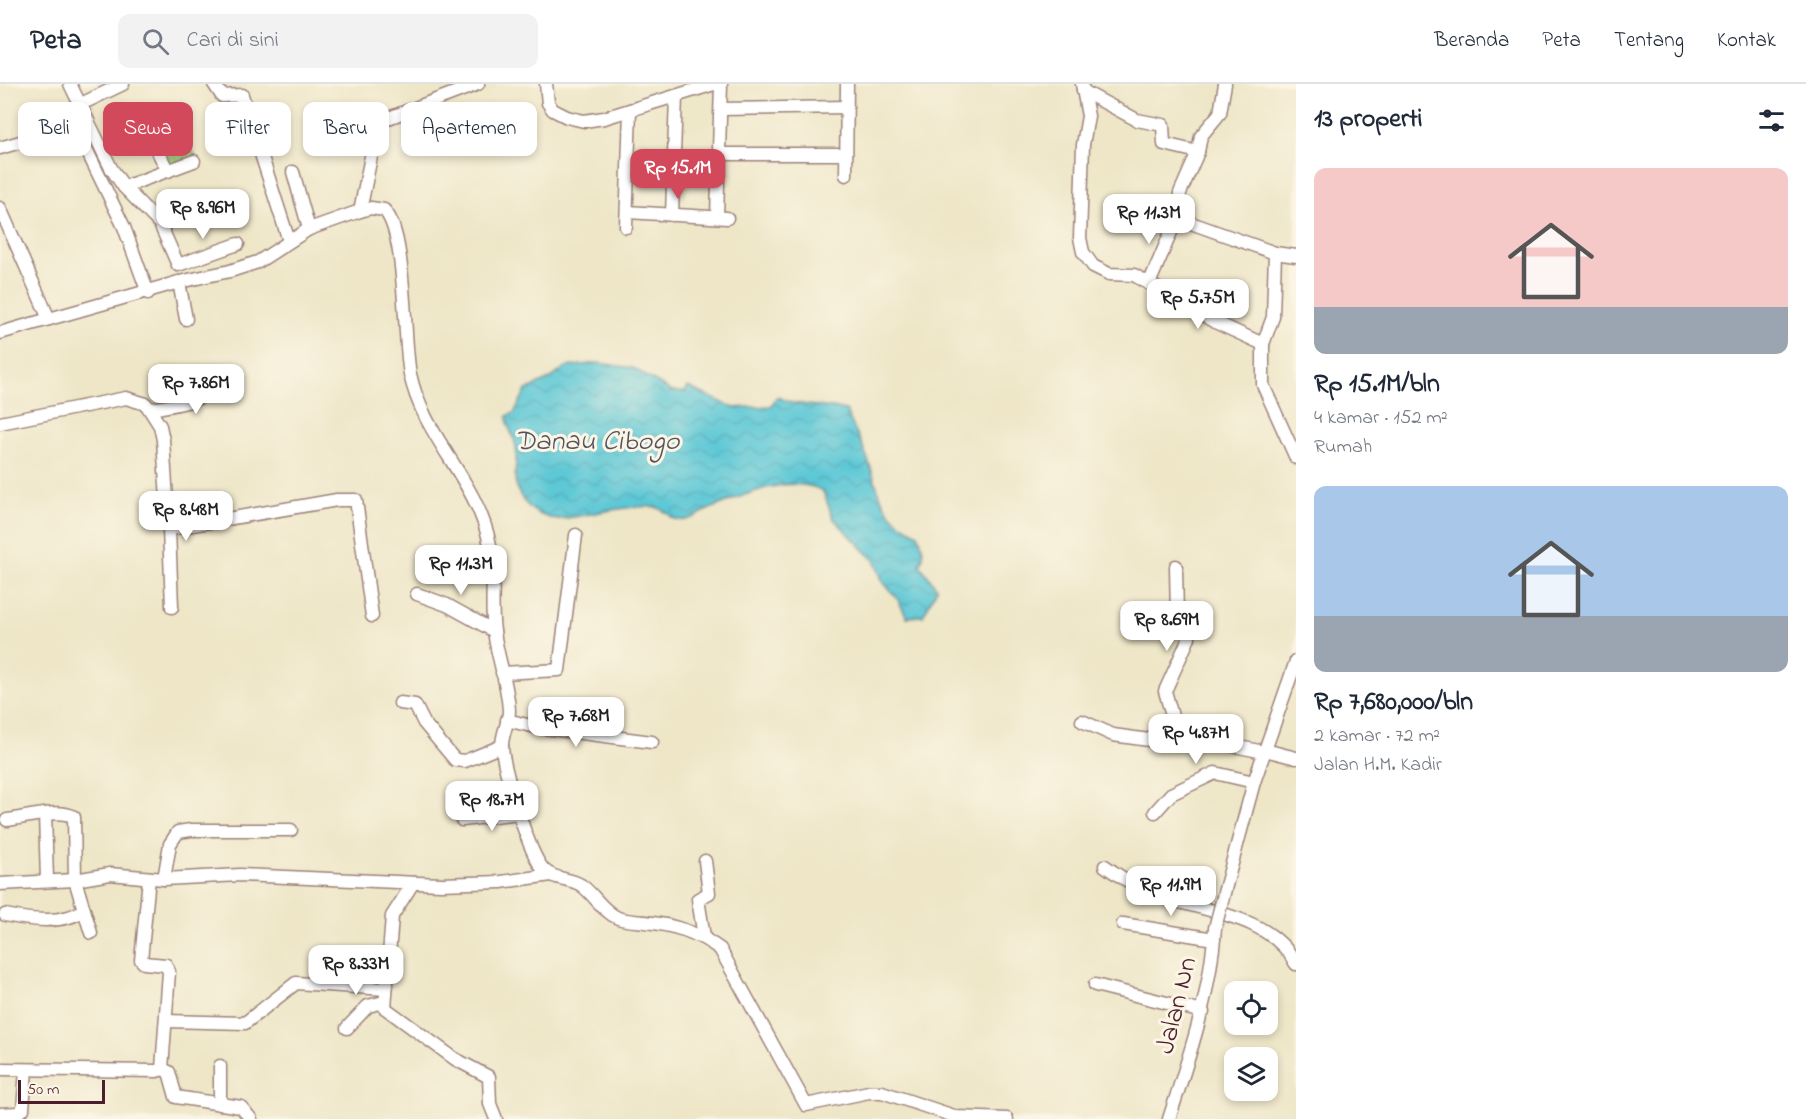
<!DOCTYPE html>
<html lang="id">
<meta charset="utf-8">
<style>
body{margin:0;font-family:"Indie Flower",sans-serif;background:#f2f2f3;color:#1f2937;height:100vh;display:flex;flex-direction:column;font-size:22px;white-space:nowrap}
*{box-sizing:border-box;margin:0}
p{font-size:20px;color:#747a83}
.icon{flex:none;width:33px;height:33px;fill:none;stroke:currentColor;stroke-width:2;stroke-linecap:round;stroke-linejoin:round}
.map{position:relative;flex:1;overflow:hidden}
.sheet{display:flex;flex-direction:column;background:#fff;width:510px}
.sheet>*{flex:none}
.top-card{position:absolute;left:18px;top:18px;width:570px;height:54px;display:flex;gap:12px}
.tools{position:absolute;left:1224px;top:897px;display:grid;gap:12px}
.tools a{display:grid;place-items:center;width:54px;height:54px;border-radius:12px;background:#fff;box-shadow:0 3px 9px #0003;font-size:30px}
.scale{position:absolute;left:18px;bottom:15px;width:87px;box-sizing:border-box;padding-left:6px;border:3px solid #4a1f2b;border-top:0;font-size:16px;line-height:21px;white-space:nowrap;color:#4a1f2b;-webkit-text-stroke:4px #fcf5e5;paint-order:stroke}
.price{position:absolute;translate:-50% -51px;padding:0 14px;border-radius:12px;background:#fff;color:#222;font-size:20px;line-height:39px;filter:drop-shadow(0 2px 3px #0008)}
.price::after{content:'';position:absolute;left:50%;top:36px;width:18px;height:14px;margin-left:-9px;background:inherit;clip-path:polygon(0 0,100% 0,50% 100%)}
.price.selected{background:#d1495b;color:#fff}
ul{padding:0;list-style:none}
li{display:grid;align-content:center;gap:12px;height:318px;padding:0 18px}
li span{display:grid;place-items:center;height:186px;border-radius:12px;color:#555}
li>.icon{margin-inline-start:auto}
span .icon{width:108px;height:108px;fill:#fffc;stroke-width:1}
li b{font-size:26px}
h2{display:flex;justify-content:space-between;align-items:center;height:72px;padding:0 18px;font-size:26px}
.tag{padding:0 21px;border-radius:12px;background:#fff;box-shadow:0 3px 9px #0003;font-size:21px;line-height:54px}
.tag.selected{background:#d1495b;color:#fff}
header{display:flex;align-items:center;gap:36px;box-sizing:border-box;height:84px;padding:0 30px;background:#fff;border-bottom:2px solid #e0e1e3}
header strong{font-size:28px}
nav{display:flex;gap:33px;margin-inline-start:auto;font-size:21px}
.search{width:420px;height:54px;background:#f2f2f3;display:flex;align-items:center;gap:15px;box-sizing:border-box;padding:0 21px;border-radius:12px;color:#747a83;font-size:22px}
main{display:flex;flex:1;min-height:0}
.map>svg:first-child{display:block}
.park{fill:url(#park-crowns);stroke:#747654;stroke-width:1.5}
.water{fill:url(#water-waves);stroke:#547480;stroke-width:1.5}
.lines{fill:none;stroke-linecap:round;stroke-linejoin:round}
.minor-casing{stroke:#9c8279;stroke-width:15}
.minor{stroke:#fff;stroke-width:12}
.minor-bridge-casing{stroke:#9c8279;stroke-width:15;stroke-linecap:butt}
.minor-bridge{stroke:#fff;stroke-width:12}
.labels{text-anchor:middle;stroke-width:6;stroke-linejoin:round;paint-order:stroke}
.street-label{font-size:27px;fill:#4a1f2b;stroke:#fcf5e5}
.water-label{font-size:28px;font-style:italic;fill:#50525e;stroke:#fcf5e5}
</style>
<header>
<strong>Peta</strong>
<div class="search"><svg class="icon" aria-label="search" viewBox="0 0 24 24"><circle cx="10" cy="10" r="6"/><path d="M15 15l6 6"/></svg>Cari di sini</div>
<nav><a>Beranda</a><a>Peta</a><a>Tentang</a><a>Kontak</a></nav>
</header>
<main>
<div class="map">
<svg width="1296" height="1035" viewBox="0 0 1296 1035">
<defs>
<pattern id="park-crowns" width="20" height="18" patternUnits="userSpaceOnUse" patternTransform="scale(1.5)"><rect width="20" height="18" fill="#9ece7c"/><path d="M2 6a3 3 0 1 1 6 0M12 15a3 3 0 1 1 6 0" fill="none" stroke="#8ab06b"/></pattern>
<pattern id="water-waves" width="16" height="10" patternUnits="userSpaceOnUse" patternTransform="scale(1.5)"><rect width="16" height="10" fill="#5dc8d6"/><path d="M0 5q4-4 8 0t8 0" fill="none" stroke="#52abb8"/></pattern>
</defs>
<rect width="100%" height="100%" fill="#fcf5e5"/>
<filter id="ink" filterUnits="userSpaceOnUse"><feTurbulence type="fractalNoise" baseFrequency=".0167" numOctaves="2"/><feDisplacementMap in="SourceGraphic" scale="12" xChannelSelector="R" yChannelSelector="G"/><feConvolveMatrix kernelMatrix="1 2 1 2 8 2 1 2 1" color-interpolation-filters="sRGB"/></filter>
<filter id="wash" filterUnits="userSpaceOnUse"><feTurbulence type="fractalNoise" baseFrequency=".008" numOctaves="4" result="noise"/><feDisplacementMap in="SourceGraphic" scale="24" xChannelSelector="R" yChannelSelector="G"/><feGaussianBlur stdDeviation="1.35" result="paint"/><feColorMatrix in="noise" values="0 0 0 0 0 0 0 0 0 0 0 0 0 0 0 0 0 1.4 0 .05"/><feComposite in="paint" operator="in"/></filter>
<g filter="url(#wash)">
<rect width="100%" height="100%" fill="#eee6c7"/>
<path class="park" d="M176 35 196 73 170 82 150 46Z"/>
<path class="water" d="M598 279 633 284 672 308H685L688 303 734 324 771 322 777 313 793 319 846 326C851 340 860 354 865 368 880 405 877 430 918 450 922 459 926 471 920 481L937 504 923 532 907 533 897 514 883 498 874 476 833 434 823 407C790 389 743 411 710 425 702 428 694 435 685 436 671 438 669 427 658 424 638 418 581 433 558 435 538 434 522 421 516 401 513 390 518 375 516 363 514 352 507 344 507 332L514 329 526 306 550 295 566 283Z"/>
</g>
<g filter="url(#ink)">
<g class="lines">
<g class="minor-casing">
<g id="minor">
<path d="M70 0 111 84 124 103 160 140 178 181 238 160"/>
<path d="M214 0 222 12 242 11 289 157"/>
<path d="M546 0 548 19 553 26 567 33 584 37 604 34 714 0"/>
<path d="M1082 0 1088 32 1083 61 1080 154 1083 168 1093 182 1109 190 1134 191 1215 238 1263 260"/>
<path d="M1225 0 1220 29 1201 52 1198 68 1180 109 1177 134 1275 169 1273 233 1263 260V301L1296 374"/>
<path d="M1083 7 1137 36 1163 41 1164 60 1198 68"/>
<path d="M79 21 123 0"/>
<path d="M721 25 847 23"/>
<path d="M148 49 168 87"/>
<path d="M0 64 64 45H73L88 69 124 143 148 209"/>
<path d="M718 70H846"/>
<path d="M293 88 309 145"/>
<path d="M846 91 847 0"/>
<path d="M124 103 194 77"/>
<path d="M0 124 49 235"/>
<path d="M360 127 378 38 478 0"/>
<path d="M627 128 727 134"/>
<path d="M672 131 676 12"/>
<path d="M717 133 721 0"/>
<path d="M160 140 215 118"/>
<path d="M626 143 630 26"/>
<path d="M1275 169 1296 172"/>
<path d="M179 198 186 235"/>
<path d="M1149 200 1177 134"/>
<path d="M0 249 179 198 230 187 258 178 309 145 360 127 371 124 384 126C407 148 403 255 410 290 423 353 478 397 490 461 496 489 490 519 494 547 497 573 508 600 509 627 509 638 502 649 502 662 503 684 529 771 544 786 554 796 570 794 581 801 595 811 602 827 618 834 627 837 636 837 645 838 674 841 697 848 720 865L806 1021 869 1008H882L957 1033 1007 1035"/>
<path d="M151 325C177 320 202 319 221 298"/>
<path d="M0 339 126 314 146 320 160 342 163 356 169 445 337 416H356L372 532"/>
<path d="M169 445 172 523"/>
<path d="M1176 482 1177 533 1189 554 1165 607 1177 650"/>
<path d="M417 510 447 521 494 547"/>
<path d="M502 589 559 586 576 451"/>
<path d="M400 619 415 621 424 639 455 676 465 677 502 662"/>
<path d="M507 636 535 643 652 658"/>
<path d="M1082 637 1113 651 1149 656 1159 647 1264 668"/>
<path d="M1265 666 1296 674"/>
<path d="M1155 728 1171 710 1215 689 1254 698"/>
<path d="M45 730 47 796"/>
<path d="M7 736C23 734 60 724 74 733L75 796 91 849"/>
<path d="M462 736 519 729"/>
<path d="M1105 782C1123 795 1141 806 1162 813 1208 828 1271 832 1296 880"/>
<path d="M164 795 170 760 178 748 191 746H291"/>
<path d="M413 799 392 832 385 924 455 975 489 993 490 1020 496 1035"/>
<path d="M0 800 75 796 110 790 164 795 240 791 441 800 501 798 551 791"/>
<path d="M1224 809 1254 698 1296 577"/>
<path d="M5 831C30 836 62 841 84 826"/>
<path d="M1123 840 1214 855"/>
<path d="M704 853 698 815 709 809 705 777"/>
<path d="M1095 901 1203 928"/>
<path d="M166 937 245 939 296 899 386 905"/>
<path d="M347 944 368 922 384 918"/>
<path d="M220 982V1020"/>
<path d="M0 985 157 987 162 985 169 888 166 881 144 879 141 876 149 794"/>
<path d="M162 985 169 988 176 1013 241 1023 251 1035"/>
<path d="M0 1030 17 1029 23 1025 26 986"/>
<path d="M1169 1035C1190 970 1210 912 1215 844"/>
</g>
</g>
<use href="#minor" class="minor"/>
<g class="minor-bridge-casing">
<path id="minor-bridge" d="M1215 844 1224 809"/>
</g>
<use href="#minor-bridge" class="minor-bridge"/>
</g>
</g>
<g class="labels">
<g class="street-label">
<text transform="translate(1175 921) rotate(-76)" y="9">Jalan Nn</text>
</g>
<g class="water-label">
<text x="597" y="365">Danau Cibogo</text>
</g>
</g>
</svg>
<div class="tools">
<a><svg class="icon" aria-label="locate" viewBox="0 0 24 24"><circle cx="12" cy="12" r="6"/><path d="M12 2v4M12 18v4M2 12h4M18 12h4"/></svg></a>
<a><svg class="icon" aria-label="layers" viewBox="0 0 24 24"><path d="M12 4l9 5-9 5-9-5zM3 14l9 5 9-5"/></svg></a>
</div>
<div class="scale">50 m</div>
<b class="price selected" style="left:678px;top:116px">Rp 15.1M</b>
<b class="price" style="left:203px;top:156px">Rp 8.96M</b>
<b class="price" style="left:1149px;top:161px">Rp 11.3M</b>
<b class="price" style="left:1198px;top:246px">Rp 5.75M</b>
<b class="price" style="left:196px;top:331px">Rp 7.86M</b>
<b class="price" style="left:186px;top:458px">Rp 8.48M</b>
<b class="price" style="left:461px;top:512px">Rp 11.3M</b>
<b class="price" style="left:1167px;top:568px">Rp 8.69M</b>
<b class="price" style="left:576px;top:664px">Rp 7.68M</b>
<b class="price" style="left:1196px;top:681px">Rp 4.87M</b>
<b class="price" style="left:492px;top:748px">Rp 18.7M</b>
<b class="price" style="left:1171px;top:833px">Rp 11.9M</b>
<b class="price" style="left:356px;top:912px">Rp 8.33M</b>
<div class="top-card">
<a class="tag">Beli</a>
<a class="tag selected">Sewa</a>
<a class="tag">Filter</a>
<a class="tag">Baru</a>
<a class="tag">Apartemen</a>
</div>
</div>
<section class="sheet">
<h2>13 properti<svg class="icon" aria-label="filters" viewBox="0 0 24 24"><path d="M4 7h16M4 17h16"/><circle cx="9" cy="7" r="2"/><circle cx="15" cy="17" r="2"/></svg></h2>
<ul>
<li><span style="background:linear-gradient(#f6c9c9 75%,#9aa5b1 0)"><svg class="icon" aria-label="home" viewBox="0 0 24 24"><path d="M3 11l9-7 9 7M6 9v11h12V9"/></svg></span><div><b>Rp 15.1M/bln</b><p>4 kamar · 152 m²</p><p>Rumah</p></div></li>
<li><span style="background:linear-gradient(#a9c7e8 70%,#9aa5b1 0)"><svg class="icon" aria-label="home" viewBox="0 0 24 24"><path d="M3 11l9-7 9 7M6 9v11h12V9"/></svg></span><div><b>Rp 7,680,000/bln</b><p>2 kamar · 72 m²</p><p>Jalan H.M. Kadir</p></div></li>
</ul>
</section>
</main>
